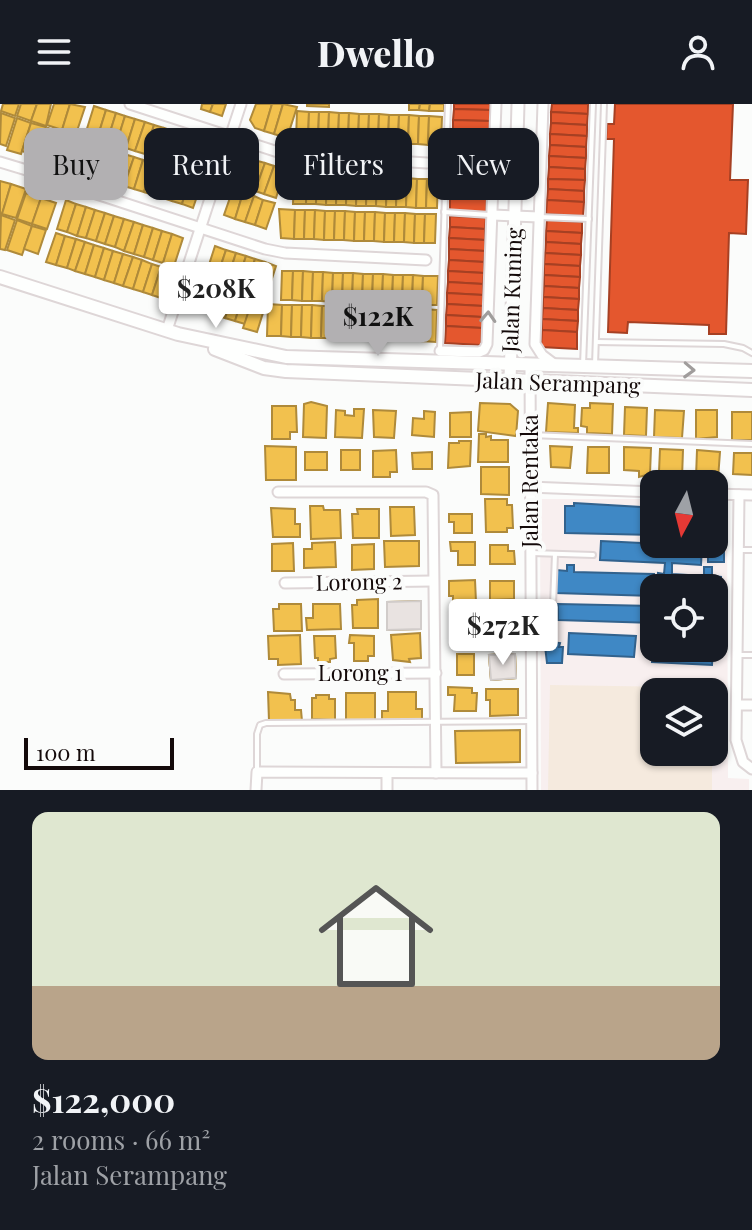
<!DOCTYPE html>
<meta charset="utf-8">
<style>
body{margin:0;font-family:"Playfair Display",serif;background:#20242c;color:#f1f3f6;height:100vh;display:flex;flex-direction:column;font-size:30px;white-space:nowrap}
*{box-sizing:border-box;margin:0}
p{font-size:26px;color:#9ea1a6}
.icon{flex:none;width:44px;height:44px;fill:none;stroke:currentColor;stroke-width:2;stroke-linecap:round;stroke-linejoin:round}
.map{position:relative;height:686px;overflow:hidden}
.side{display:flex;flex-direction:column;background:#171b24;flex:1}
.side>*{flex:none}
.top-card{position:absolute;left:24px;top:24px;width:704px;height:72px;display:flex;gap:16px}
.needle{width:52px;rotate:187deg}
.controls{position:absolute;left:640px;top:366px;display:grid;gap:16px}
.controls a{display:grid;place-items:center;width:88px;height:88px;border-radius:16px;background:#171b24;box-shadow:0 2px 6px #0004;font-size:40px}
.scale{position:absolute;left:24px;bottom:20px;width:150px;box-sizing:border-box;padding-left:8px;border:4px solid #140a0a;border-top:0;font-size:22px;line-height:28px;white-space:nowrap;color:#140a0a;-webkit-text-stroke:6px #fbfcfb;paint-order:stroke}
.price{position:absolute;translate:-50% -68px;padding:0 18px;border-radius:8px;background:#fff;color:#222;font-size:26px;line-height:52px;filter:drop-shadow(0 2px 4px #0008)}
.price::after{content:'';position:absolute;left:50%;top:48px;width:24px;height:18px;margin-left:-12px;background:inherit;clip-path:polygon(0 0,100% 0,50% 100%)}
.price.on{background:#b2b0b2;color:#111}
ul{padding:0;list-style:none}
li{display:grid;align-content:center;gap:16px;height:424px;padding:0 32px}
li+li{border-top:2px solid #363941}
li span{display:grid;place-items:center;height:248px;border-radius:16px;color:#555}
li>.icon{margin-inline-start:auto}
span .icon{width:144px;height:144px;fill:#fffc;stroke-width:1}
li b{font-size:34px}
.chip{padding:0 28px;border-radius:16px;background:#171b24;box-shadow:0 2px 6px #0004;font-size:28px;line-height:72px}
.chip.on{background:#b2b0b2;color:#111}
header{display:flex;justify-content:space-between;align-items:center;height:104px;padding:0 32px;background:#171b24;font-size:36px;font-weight:800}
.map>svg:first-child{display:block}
.built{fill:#f8efef;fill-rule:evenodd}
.green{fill:#f5eade}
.homes{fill:#f2c14e;stroke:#af8a3a;stroke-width:2}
.shops{fill:#e4572e;stroke:#a64023;stroke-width:2}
.schools{fill:#3f88c5;stroke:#32628d;stroke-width:2}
.building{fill:#e9e3e1;stroke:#d1ccca;stroke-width:2}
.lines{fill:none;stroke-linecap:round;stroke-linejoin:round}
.service-casing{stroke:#ded6d7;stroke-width:8}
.minor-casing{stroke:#ded6d7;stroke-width:13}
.tertiary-casing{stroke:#ded6d7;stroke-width:15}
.secondary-casing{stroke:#ded6d7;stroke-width:16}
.service{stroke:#fefffe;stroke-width:4}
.minor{stroke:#fefffe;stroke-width:9}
.tertiary{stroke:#fefffe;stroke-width:11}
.secondary{stroke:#fefffe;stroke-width:12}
.oneway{stroke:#a09d9c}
.labels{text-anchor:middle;stroke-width:8;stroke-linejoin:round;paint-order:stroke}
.street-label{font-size:22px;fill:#140a0a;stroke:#fbfcfb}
</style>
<header><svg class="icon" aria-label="menu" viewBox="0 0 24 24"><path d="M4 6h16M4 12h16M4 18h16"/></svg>Dwello<svg class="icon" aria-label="person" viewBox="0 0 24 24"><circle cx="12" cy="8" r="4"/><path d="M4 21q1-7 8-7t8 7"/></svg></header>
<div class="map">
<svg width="752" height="686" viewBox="0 0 752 686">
<rect width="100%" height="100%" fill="#fbfcfb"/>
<path class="built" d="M540 395H654V440H714V395H727L728 674 749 675V686H541ZM654 484H714V544H654ZM654 588H714V648H654Z"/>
<path class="green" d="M550 581 678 583V588H654V648H712V686H548Z"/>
<g class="homes">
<path d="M3 0H19L15 12 1 7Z"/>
<path d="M21 0H37L31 17 17 12Z"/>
<path d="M37 0H51L46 22 31 17Z"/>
<path d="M54 0H70L62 26 47 21Z"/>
<path d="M70 0 85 3 76 30 62 26Z"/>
<path d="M202 0H213L210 8 201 5Z"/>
<path d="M213 0H226L222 12 210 8Z"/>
<path d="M256 0H272L264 27 255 24 250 16Z"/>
<path d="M272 0H283L274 30 264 27Z"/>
<path d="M283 0 297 3 287 34 274 30Z"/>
<path d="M307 0H329V3L307 2Z"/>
<path d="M409 0H420L419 6H409Z"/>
<path d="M420 0H430L429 7 419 6Z"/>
<path d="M430 0H444V7H429Z"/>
<path d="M94 2 106 6 97 35 85 31Z"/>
<path d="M106 6 116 9 107 38 97 35Z"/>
<path d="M297 7 309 8 308 36 296 35Z"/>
<path d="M309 8H319L318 36H308Z"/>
<path d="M319 8H329L328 37 318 36Z"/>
<path d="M329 8 339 9 338 37H328Z"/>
<path d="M1 9 15 14 6 42 0 40Z"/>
<path d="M116 9 125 12 116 41 107 38Z"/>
<path d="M339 9H349L348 37H338Z"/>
<path d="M349 9 359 10 358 38 348 37Z"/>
<path d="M359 10H369L368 38H358Z"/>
<path d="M369 10H379L378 39 368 38Z"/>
<path d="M379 10 389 11 388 39H378Z"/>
<path d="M389 11H399L398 39H388Z"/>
<path d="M399 11H409L408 40 398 39Z"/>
<path d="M409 11 419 12 418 40H408Z"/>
<path d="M125 12 135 15 126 44 116 41Z"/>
<path d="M419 12H429L428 41 418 40Z"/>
<path d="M429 12 442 13 441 41H428Z"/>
<path d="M17 14 31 19 21 50 7 46Z"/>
<path d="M135 15 145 18 135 47 126 44Z"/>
<path d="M145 18 154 21 145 50 135 47Z"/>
<path d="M31 19 46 23 37 52 22 47Z"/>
<path d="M154 21 164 24 155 53 145 50Z"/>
<path d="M48 24 62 29 50 63 44 61 47 51 40 49Z"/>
<path d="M164 24 173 27 164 56 155 53Z"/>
<path d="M173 27 183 30 174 59 164 56Z"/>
<path d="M62 29 73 32 65 57 58 54 57 60 52 58Z"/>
<path d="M183 30 193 33 183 62 174 59Z"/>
<path d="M193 33 202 36 193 65 183 62Z"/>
<path d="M202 36 214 40 204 69 193 65Z"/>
<path d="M85 38 102 43 92 72 76 67Z"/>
<path d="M102 43 114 47 105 76 92 72Z"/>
<path d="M114 47 124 50 115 79 105 76Z"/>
<path d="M124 50 134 53 124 82 115 79Z"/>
<path d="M244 50 255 54 245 84 230 79 239 53 243 54Z"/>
<path d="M134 53 143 56 134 85 124 82Z"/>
<path d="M143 56 153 59 144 88 134 85Z"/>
<path d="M254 56 265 59 255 87 245 84Z"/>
<path d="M153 59 162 62 153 91 144 88Z"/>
<path d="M265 59 274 62 264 90 255 87Z"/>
<path d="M162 62 172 65 163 94 153 91Z"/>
<path d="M274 62 282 65 281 70 283 71 276 94 264 90Z"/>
<path d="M172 65 182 68 172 97 163 94Z"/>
<path d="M182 68 191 71 182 100 172 97Z"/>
<path d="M294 70 307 71 306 100H293Z"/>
<path d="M191 71 203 75 193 104 182 100Z"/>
<path d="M307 71H317L316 100H306Z"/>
<path d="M317 71 327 72 326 101 316 100Z"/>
<path d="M327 72H337L336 101H326Z"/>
<path d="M337 72H347L346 101H336Z"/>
<path d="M347 72 357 73 356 102 346 101Z"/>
<path d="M357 73H367L366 102H356Z"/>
<path d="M367 73H377L376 102H366Z"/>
<path d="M377 73 387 74 386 103 376 102Z"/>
<path d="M387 74H397L396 103H386Z"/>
<path d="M397 74H407L406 103H396Z"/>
<path d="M407 74 417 75 416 104 406 103Z"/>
<path d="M417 75H427L426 104H416Z"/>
<path d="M427 75H438L437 104H426Z"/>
<path d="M0 77 11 80 2 110 0 109Z"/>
<path d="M11 80 26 85 16 114 2 110Z"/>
<path d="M233 85 243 89 235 115 224 111Z"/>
<path d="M26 89 41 94 32 120 17 115Z"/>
<path d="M243 89 254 92 245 118 235 115Z"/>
<path d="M254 92 263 96 255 121 245 118Z"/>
<path d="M41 94 56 99 47 125 32 120Z"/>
<path d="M66 96 76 100 67 128 57 125Z"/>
<path d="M263 96 275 99 266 125 255 121Z"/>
<path d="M76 100 86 103 77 132 67 128Z"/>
<path d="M86 103 95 106 86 134 77 132Z"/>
<path d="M279 105 295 106 294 135 281 134Z"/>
<path d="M95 106 105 109 96 137 86 134Z"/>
<path d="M295 106H305L304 135H294Z"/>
<path d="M305 106H315L314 135H304Z"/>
<path d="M315 106 325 107 324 136 314 135Z"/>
<path d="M325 107H335L334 136H324Z"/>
<path d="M335 107H345L344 136H334Z"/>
<path d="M345 107 355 108 354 137 344 136Z"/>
<path d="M355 108H365L364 137H354Z"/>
<path d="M365 108H375L374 137H364Z"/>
<path d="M375 108 385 109 384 138 374 137Z"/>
<path d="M105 109 114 112 105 140 96 137Z"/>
<path d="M385 109H395L394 138H384Z"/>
<path d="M395 109H405L404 138H394Z"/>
<path d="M405 109 415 110 414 139 404 138Z"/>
<path d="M415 110H425L424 139H414Z"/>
<path d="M425 110H436L435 139H424Z"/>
<path d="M1 111 15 116 5 146 0 145Z"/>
<path d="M114 112 124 115 115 143 105 140Z"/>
<path d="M124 115 134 118 124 147 115 143Z"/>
<path d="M17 116 32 122 22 151 7 146Z"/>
<path d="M134 118 143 121 134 150 124 147Z"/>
<path d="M143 121 153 124 144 153 134 150Z"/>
<path d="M32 122 46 126 38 150 24 145Z"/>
<path d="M153 124 162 127 153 156 144 153Z"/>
<path d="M162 127 172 130 163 159 153 156Z"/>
<path d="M56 129 65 132 56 161 46 158Z"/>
<path d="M172 130 183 134 174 162 163 159Z"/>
<path d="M65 132 76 135 67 164 56 161Z"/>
<path d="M76 135 85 138 75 167 67 164Z"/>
<path d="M85 138 94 141 85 170 75 167Z"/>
<path d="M94 141 104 144 95 173 85 170Z"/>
<path d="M215 142 226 146 216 176 205 173Z"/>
<path d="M104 144 113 147 104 176 95 173Z"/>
<path d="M226 146 236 149 226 180 216 176Z"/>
<path d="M113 147 123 150 114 179 104 176Z"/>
<path d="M236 149 246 152 236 183 226 180Z"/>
<path d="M123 150 133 153 123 182 114 179Z"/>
<path d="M246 152 255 155 245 186 236 183Z"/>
<path d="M133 153 142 156 133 185 123 182Z"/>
<path d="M255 155 265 158 255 189 245 186Z"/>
<path d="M142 156 152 160 143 188 133 185Z"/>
<path d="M265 158 276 162 266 193 255 189Z"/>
<path d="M152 160 161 163 152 191 143 188Z"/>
<path d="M161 163 173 166 164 195 152 191Z"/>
<path d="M282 167H293L292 196H281Z"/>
<path d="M293 167H303L302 197 292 196Z"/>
<path d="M303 167 313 168 312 197H302Z"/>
<path d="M313 168H323L322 197H312Z"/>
<path d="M323 168 333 169 332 198 322 197Z"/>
<path d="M333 169H343L342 198H332Z"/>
<path d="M343 169H353L352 198H342Z"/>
<path d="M353 169 363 170 362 199 352 198Z"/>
<path d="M363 170H373L372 199H362Z"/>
<path d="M373 170H383L382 199H372Z"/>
<path d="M383 170 393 171 392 200 382 199Z"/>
<path d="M393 171H403L402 200H392Z"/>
<path d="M403 171H413L412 200H402Z"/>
<path d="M413 171 423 172 422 201 412 200Z"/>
<path d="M423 172H438L437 201H422Z"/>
<path d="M203 175 215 179 206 208 193 204Z"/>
<path d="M215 179 225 182 215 211 206 208Z"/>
<path d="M225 182 235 185 225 214 215 211Z"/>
<path d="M235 185 244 188 235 217 225 214Z"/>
<path d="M244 188 254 191 245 220 235 217Z"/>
<path d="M254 191 267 196 257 228 243 224Z"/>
<path d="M268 200 282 201 281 232H267Z"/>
<path d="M282 201H292L291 233 281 232Z"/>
<path d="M292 201H302L301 233H291Z"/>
<path d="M302 201H312L311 234 301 233Z"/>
<path d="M312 201 322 202 321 234H311Z"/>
<path d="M322 202H332L331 234H321Z"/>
<path d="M332 202 342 203 341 235 331 234Z"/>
<path d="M342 203H352L351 235H341Z"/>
<path d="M352 203H362L361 235H351Z"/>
<path d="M362 203 372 204 371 235H361Z"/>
<path d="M372 204H382L381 236 371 235Z"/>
<path d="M382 204H392L391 236H381Z"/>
<path d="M392 204H402L401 236H391Z"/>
<path d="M402 204 412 205 411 237 401 236Z"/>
<path d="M412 205H422L421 237H411Z"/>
<path d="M422 205 437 206 436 238 421 237Z"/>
<path d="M311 298 327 302 326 334 303 333 304 300Z"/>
<path d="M480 299 510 300 518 307 516 332 478 327Z"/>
<path d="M548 299 575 301 574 324H578V329L546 328Z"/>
<path d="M590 299 613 300 612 330 587 329V323L581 322 582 304H590Z"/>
<path d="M272 302H296L297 328H290V335H272Z"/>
<path d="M625 303 647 304 646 332 624 331Z"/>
<path d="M354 305H364L362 334 335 333 336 306 345 307V311L354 312Z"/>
<path d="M373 306 396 307 394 334 374 333Z"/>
<path d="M655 306 684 307 682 334 654 333Z"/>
<path d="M696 306H717V333L696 335Z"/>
<path d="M424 307 435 308 434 333 412 331 413 314 424 315Z"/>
<path d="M471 308V333H450V309Z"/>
<rect x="732" y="308" width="20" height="28"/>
<path d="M479 330H486V333L491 332V336H508V358H478Z"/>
<path d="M459 337H471L470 362 448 364 449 339H459Z"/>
<path d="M265 342 296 343V376H266Z"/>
<path d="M550 342 572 343 570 364 551 363Z"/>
<path d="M588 343H609V369H587Z"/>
<path d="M624 343 651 344 650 370 639 373V367L624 366Z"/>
<path d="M660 345 683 346 682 374 671 373V368H659Z"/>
<rect x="341" y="346" width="19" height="20"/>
<path d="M396 346 397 368H390V373H373V347Z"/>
<path d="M697 346 720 348 718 375 696 373Z"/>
<rect x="305" y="348" width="22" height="18"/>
<path d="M432 348V365H413L412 349Z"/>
<path d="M734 349H752V371L733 370Z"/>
<path d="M481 363H509V391L481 390Z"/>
<path d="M485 395H507V401H512L513 424H507V428H486Z"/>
<path d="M310 402H323L324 406H340L341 434 311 435Z"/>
<path d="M390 403H414L415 431 391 432Z"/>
<path d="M271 404 295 405V420H300V433H273Z"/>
<path d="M357 405H379V434H353L352 410H358Z"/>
<path d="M449 410H472V429H454V418H449Z"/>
<path d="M384 437H419V462L385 463Z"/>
<path d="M335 438 336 463 304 464V445H312V439Z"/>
<path d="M450 438H475V461H458V447H451Z"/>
<path d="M293 439 294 467H272V440Z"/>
<path d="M374 440V465L352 466V441Z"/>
<path d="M490 441H508V447H514L515 460H490Z"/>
<path d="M475 476 476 498H472V510H465L463 502H453V492H449V477Z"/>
<path d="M490 477H514V495L490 496Z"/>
<path d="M378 495V524H353L352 501H357V496Z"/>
<path d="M421 497V525L387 526V498Z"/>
<path d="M279 500H301L302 527H274L273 505H279Z"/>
<path d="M313 500H340L341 525 307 526 306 514H313Z"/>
<path d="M516 509V541L489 542 488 518 491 517V510Z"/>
<path d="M451 518H477V538H454Z"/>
<path d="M420 529 421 554 409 555 410 558 393 556 391 531Z"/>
<path d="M300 531 301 560 278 561V555H269L268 532Z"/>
<path d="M350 531 374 532V552H368V557H354V539H349Z"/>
<path d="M314 532H335L336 554 330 555V558H318V554H315Z"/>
<rect x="457" y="550" width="17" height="21"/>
<path d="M515 550 516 574 491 576 489 551Z"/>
<path d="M515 550 516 574 491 576 489 551Z"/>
<path d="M448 583 472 584V589H477L476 607H454L455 591H448Z"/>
<path d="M486 585H518V611L490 612V596H486Z"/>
<path d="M268 588 290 590 291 596H295V606H301L302 617H269Z"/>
<path d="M388 588H416V605H422V618H382V607H388Z"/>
<path d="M346 589H375V616L346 617Z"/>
<path d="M316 591H329V595H335V616L312 615V594H316Z"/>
<path d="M520 626V658L456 659 455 627Z"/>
</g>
<g class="shops">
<path d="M454 0H490V6L454 5Z"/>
<path d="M552 0H588V10L551 8Z"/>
<path d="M615 0H733L730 76H748L746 130 729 129 726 230H709V221L628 218 627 229 608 228 614 35H606L607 20H614Z"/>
<path d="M454 5 490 6V17L453 16Z"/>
<path d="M551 8 588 10 587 21 551 19Z"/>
<path d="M453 16 490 17 489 28 453 27Z"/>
<path d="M551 19 587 21V32L550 30Z"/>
<path d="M453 27 489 28V39L452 38Z"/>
<path d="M550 30 587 32 586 43 550 41Z"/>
<path d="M452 38 489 39V50L452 49Z"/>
<path d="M550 41 586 43V54L549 52Z"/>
<path d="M452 49 489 50 488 61 452 60Z"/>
<path d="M549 52 586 54 585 65 549 63Z"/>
<path d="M452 60 488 61V72L451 71Z"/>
<path d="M549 63 585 65V76L548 75Z"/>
<path d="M451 71 488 72 487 83 451 82Z"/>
<path d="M548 75 585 76 584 87 548 85Z"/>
<path d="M451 82 487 83V94L450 93Z"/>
<path d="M548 85 584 87V98L547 96Z"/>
<path d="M450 93 487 94 486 108 450 107Z"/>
<path d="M547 96 584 98 583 112 546 110Z"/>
<path d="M450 112 486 114 485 125 450 123Z"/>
<path d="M547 116 582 118V129L546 127Z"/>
<path d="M450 123 485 125V136L449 134Z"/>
<path d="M546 127 582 129 581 140 546 138Z"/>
<path d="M449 134 485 136V147L449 145Z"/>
<path d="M546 138 581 140V151L545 149Z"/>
<path d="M449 145 485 147 484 158 449 156Z"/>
<path d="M545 149 581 151 580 162 544 160Z"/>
<path d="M449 156 484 158V169L448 167Z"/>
<path d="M544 160 580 162V173L544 171Z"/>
<path d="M448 167 484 169 483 180 448 178Z"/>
<path d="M544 171 580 173 579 184 544 182Z"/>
<path d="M448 178 483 180V191L447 189Z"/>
<path d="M544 182 579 184V195L543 193Z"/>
<path d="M447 189 483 191V202L447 200Z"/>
<path d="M543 193 579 195 578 206 543 204Z"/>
<path d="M447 200 483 202 482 213 446 211Z"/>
<path d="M543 204 578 206V217L542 215Z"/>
<path d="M446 211 482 213V224L446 222Z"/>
<path d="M542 215 578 217 577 228 542 226Z"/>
<path d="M446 222 482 224 481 241 445 239Z"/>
<path d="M542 226 577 228V245L541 243Z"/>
</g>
<g class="schools">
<path d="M574 399 641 403V412H650V409H654V431L565 429V402H574Z"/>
<path d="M714 410 724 411V458H708V440H714Z"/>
<path d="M601 437 702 442 701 461 672 459V470L704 472V463H712V472L721 473V489H714V484H657L658 469 664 470 665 459 600 456Z"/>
<path d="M567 461H574V468L654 470 653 492 556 489 557 466 567 467Z"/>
<path d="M558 500 654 502V519L558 516Z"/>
<path d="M569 529 636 532 634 553 568 550Z"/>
<path d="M654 530V544H713L712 561 652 558Z"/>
<path d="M551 538 560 539 559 543H563L562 559H547L545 542H551Z"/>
<path d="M683 578 711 579V588H683Z"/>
</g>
<g class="building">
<path d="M421 497V525L387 526V498Z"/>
<path d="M515 550 516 574 491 576 489 551Z"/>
</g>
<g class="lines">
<g class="service-casing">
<g id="service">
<path d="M444 108 490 111"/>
<path d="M539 113 589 115"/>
<path d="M596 238 724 240 743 244 752 249"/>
<path d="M440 245 448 0"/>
<path d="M583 261 593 0"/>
<path d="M595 261 604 0"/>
<path d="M531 331 752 340"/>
<path d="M738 446H752"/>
<path d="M532 449 593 451"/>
<path d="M552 527 555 450"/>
<path d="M738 551H752"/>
<path d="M257 667V630L260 621 266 619 529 617"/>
</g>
</g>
<g class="minor-casing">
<g id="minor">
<path d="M130 0 284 50 427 59"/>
<path d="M543 0 535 240 542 251 554 260"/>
<path d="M0 58 43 71"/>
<path d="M78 84 265 145 285 149 426 156"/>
<path d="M493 111 539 113"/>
<path d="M167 226 241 0"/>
<path d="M440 247 479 248 484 246 487 240 496 0"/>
<path d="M530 261 532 686"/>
<path d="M529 383 654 388"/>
<path d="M278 388H426L433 391 436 669"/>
<path d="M714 390 752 391"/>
<path d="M739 391 736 636 743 658 752 665"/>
<path d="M285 479 433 477"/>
<path d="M284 570 436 569"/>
<path d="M737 601H752"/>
<path d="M387 669V686"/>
<path d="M256 686 257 668 532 669"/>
</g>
</g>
<g class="tertiary-casing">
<path id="tertiary" d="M510 277 518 0"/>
</g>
<g class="secondary-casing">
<g id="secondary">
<path d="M0 173 178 230 286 253 752 267"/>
<path d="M215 245 264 264 286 267 752 286"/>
</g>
</g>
<use href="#service" class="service"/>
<use href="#minor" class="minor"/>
<use href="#tertiary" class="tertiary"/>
<use href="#secondary" class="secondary"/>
</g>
<defs><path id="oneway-chevron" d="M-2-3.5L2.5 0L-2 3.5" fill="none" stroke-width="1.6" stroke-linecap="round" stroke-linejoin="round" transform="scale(2)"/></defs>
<g class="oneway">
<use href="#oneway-chevron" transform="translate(488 213) rotate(-87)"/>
<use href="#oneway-chevron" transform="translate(689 266) rotate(2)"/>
</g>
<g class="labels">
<g class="street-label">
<text transform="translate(512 186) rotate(-88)" y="8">Jalan Kuning</text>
<text transform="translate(558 279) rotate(2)" y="8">Jalan Serampang</text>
<text transform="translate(530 377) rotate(-90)" y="8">Jalan Rentaka</text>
<text transform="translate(359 478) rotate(-1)" y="8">Lorong 2</text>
<text x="360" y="577">Lorong 1</text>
</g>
</g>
</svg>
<div class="controls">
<a><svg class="needle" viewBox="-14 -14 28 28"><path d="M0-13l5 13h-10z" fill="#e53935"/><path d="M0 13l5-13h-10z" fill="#9ea1a6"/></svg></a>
<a><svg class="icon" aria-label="locate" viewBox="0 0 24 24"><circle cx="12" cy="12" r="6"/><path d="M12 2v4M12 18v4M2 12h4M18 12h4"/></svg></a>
<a><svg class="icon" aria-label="layers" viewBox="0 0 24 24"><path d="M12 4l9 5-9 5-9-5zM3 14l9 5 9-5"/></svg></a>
</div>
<div class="scale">100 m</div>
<b class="price" style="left:216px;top:226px">$208K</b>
<b class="price on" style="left:378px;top:254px">$122K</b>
<b class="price" style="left:503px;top:563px">$272K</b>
<div class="top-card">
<a class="chip on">Buy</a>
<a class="chip">Rent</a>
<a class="chip">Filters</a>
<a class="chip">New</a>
</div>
</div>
<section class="side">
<ul>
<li><span style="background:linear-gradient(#dfe7d0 70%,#b9a48a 0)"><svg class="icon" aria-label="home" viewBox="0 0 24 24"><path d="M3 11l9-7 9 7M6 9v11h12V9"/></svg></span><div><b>$122,000</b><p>2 rooms · 66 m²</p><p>Jalan Serampang</p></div></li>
</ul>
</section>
